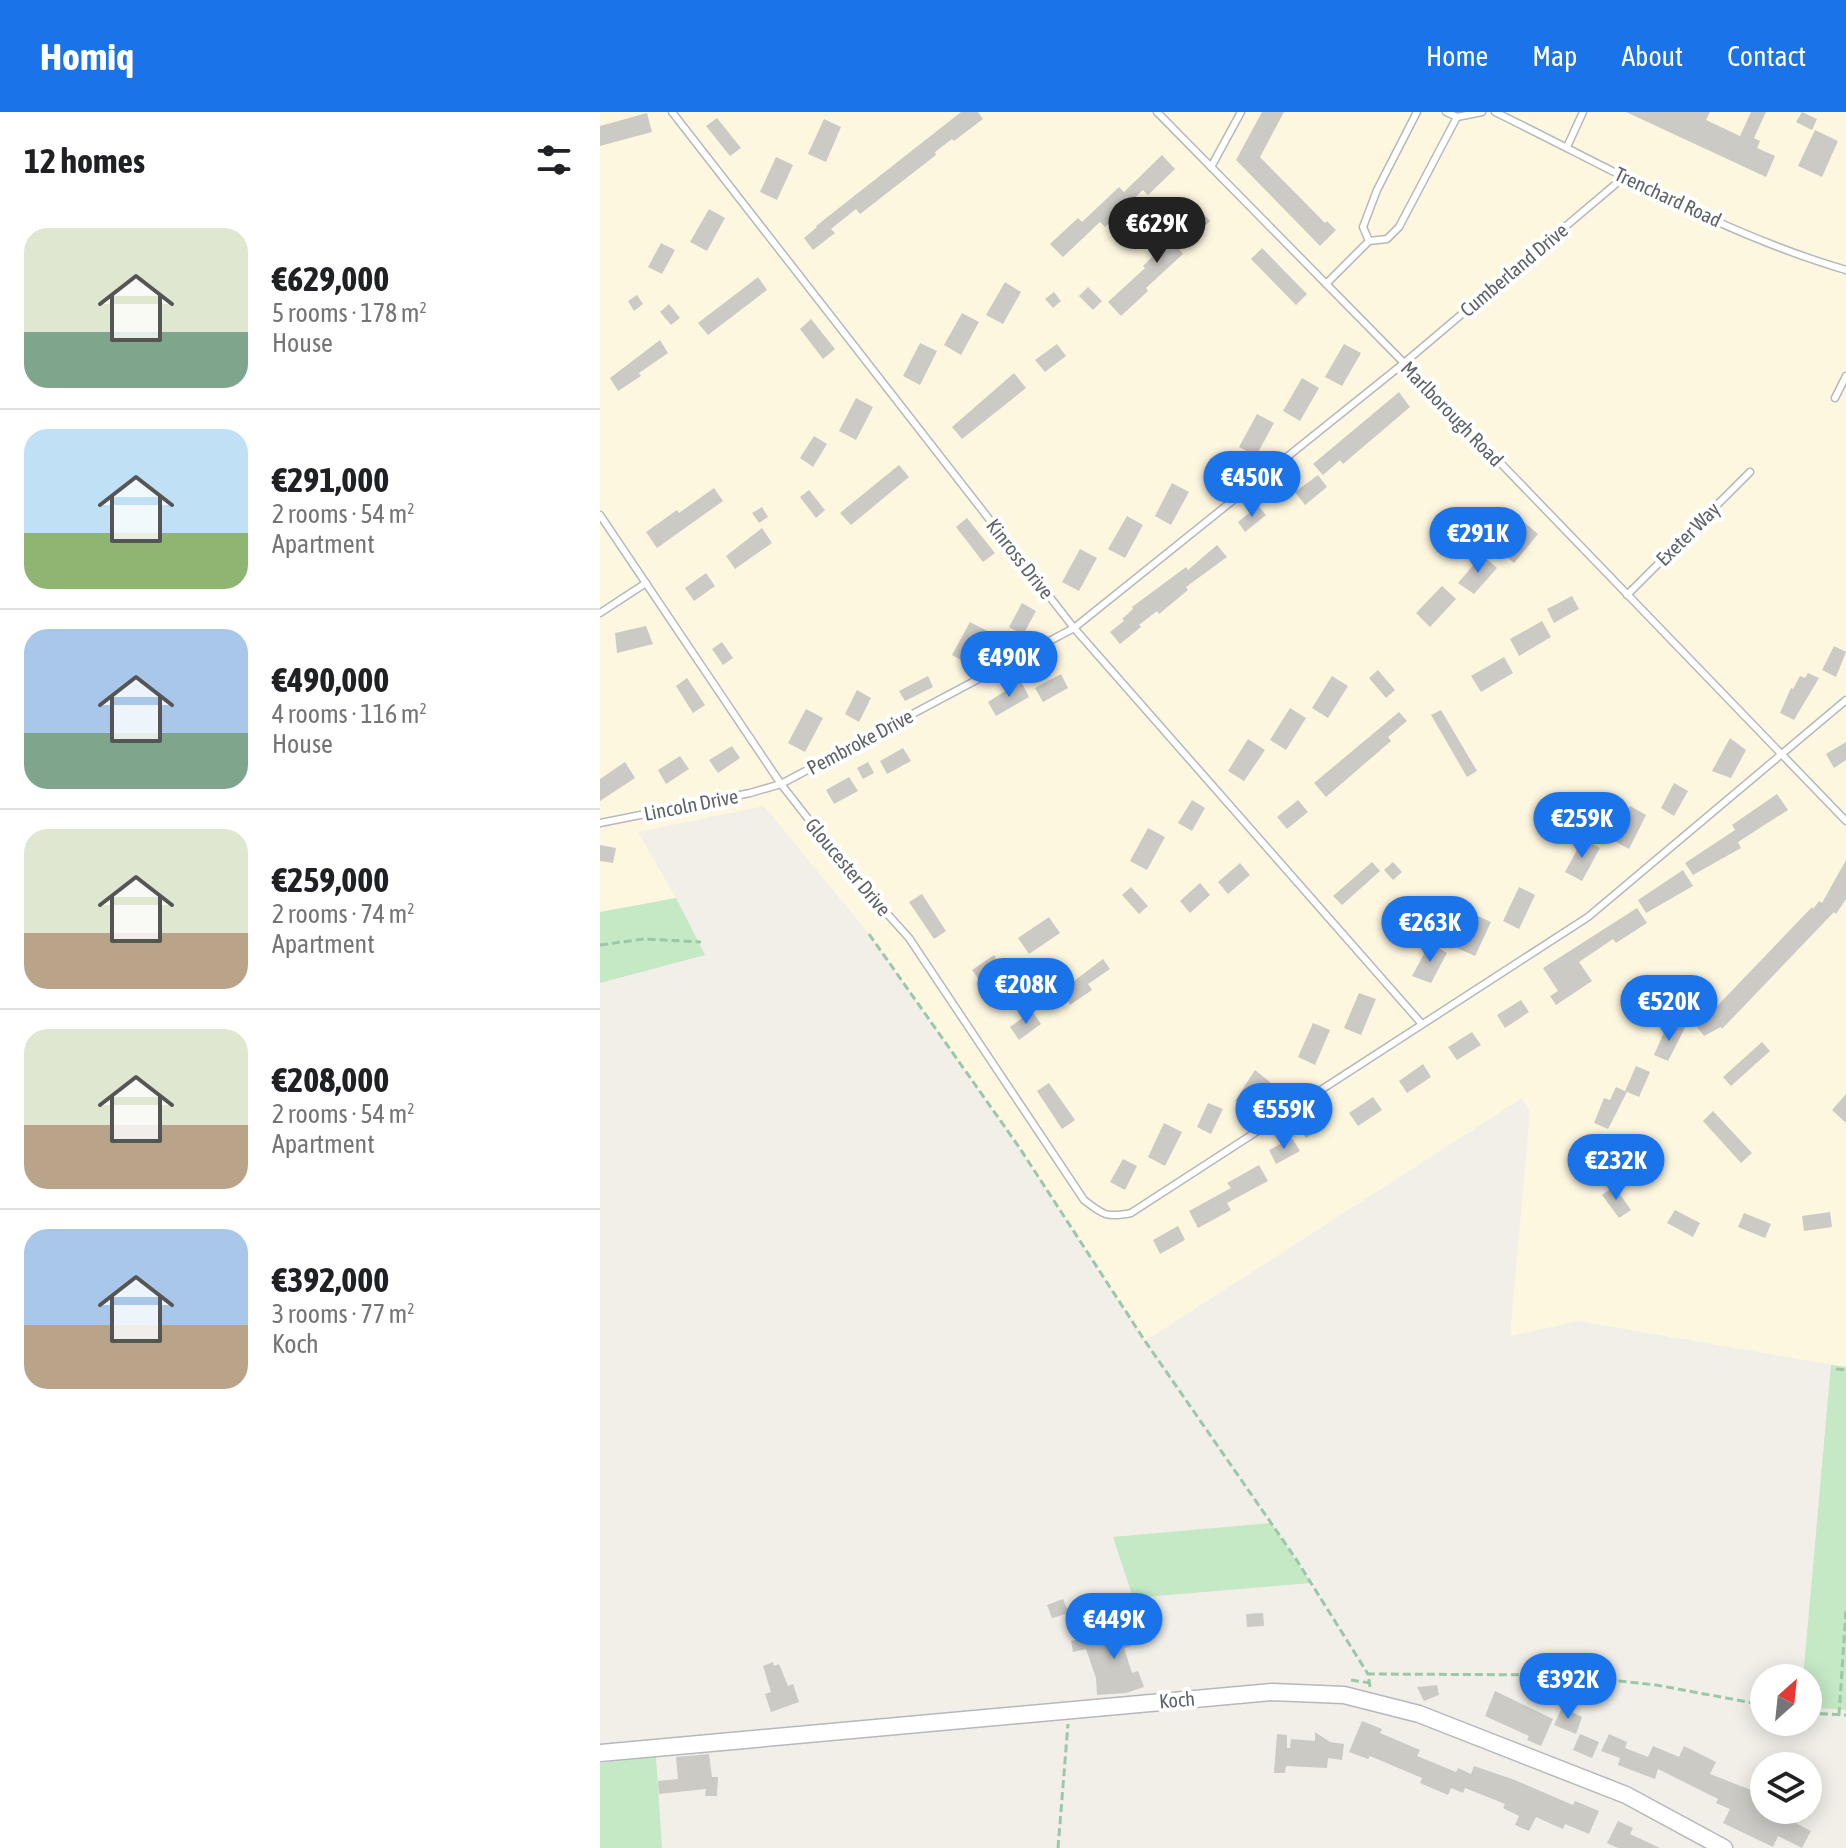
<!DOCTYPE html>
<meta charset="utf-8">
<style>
body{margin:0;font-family:"Asap Condensed",sans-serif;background:#f6f6f6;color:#202124;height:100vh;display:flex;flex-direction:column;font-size:30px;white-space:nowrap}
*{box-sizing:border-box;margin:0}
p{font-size:26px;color:#757577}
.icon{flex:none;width:44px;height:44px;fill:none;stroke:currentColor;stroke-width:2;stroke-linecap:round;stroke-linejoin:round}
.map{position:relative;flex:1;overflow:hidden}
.side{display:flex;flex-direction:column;background:#fff;width:600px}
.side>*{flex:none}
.needle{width:52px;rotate:27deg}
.buttons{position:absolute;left:1150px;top:1552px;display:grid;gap:16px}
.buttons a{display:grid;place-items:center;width:72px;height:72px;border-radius:50%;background:#fff;box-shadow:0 4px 20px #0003;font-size:40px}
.price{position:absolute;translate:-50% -68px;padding:0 18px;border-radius:28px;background:#1a73e8;color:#fff;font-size:26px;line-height:52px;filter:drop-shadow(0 2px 4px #0008)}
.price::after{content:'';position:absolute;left:50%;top:48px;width:24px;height:18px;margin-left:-12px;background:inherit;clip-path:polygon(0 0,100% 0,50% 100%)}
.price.current{background:#222;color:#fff}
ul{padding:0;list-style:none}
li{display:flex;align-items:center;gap:24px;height:200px;padding:0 24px}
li+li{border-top:2px solid #e0e0e0}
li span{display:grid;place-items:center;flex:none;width:224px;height:160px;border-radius:24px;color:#555}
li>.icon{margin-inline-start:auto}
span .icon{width:96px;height:96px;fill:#fffc;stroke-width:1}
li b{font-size:34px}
h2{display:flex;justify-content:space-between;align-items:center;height:96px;padding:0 24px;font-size:34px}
header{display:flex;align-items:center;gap:48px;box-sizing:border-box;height:112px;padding:0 40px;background:#1a73e8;color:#fff}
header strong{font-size:38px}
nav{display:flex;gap:44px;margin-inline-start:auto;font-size:28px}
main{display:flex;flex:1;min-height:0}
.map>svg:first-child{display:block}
.commercial{fill:#fef7e0}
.green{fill:#c5e8c5}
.building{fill:#cccac5}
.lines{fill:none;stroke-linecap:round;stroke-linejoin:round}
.service-casing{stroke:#b5b8bc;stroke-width:9}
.tertiary-casing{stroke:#b5b8bc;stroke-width:19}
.path{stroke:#9cc7a9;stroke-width:3;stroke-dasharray:8 4;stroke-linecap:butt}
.service{stroke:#fff;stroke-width:6}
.tertiary{stroke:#fff;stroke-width:16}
.labels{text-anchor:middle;stroke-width:8;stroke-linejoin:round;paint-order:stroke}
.street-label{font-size:20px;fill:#5f6368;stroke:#fff}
</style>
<header>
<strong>Homiq</strong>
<nav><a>Home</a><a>Map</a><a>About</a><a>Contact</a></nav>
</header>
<main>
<section class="side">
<h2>12 homes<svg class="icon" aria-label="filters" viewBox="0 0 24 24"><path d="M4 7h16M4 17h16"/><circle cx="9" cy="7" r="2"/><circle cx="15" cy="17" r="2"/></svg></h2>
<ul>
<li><span style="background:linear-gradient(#dfe7d0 65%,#7fa58c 0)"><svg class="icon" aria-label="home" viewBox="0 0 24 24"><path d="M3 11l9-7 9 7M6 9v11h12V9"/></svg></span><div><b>€629,000</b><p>5 rooms · 178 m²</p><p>House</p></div></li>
<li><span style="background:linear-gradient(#bfe0f5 65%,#8fb573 0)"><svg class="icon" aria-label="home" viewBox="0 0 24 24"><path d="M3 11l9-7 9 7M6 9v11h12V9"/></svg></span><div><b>€291,000</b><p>2 rooms · 54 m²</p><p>Apartment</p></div></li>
<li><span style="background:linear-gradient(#a9c7e8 65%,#7fa58c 0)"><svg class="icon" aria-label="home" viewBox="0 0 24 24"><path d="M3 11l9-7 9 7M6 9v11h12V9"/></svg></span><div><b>€490,000</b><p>4 rooms · 116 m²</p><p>House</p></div></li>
<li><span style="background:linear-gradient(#dfe7d0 65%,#b9a48a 0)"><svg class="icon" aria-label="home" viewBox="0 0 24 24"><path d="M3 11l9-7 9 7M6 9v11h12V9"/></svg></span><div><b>€259,000</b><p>2 rooms · 74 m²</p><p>Apartment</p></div></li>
<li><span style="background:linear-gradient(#dfe7d0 60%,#b9a48a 0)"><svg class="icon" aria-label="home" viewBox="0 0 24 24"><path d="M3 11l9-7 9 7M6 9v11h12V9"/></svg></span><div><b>€208,000</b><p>2 rooms · 54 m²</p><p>Apartment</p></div></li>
<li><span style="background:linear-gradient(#a9c7e8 60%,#b9a48a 0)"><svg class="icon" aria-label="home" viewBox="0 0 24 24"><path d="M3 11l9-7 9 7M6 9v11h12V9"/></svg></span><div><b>€392,000</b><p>3 rooms · 77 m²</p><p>Koch</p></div></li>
</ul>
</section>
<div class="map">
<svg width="1246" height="1736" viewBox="0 0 1246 1736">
<rect width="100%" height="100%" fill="#f1efe8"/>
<path class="commercial" d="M0 0H1246V1255L978 1209 910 1224 930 1000 922 986 545 1229 419 1035 269 822 164 694 38 720 76 786 0 800Z"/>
<g class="green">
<path d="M76 786 105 843 0 871V800Z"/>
<path d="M1231 1253 1246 1255V1598L1208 1595V1566H1203Z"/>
<path d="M671 1411 711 1471 533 1486 513 1425Z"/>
<path d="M56 1645 62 1736H0V1651Z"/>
</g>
<g class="building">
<path d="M361 0H378L383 7 354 29 352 27 335 40 336 43 260 102 256 97 231 117 235 121 213 138 204 126 217 115 216 114Z"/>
<path d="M662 0H684L660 45 725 111 727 109 736 118 720 134 636 48Z"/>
<path d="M1026 0H1110L1106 8 1140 24 1151 0H1166L1154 26 1160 29 1157 36 1175 44 1166 65Z"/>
<path d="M1202 0 1217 7 1212 18 1196 10Z"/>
<path d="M47 1 52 20 0 34V14Z"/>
<path d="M117 6 141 36 130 44 106 14Z"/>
<path d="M224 7 241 15 226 50 208 42Z"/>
<path d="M1215 18 1238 29 1222 65 1198 54Z"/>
<path d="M562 43 575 57 548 83 543 78 505 115 500 110 463 145 450 132 478 106 482 110 519 75 524 80Z"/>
<path d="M176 45 193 53 177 88 160 80Z"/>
<path d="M109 97 125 106 107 139 90 130Z"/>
<path d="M600 98 610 109 579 137 583 142 546 176 548 179 521 204 508 190 545 156 543 154Z"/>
<path d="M61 131 75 138 62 162 48 155Z"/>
<path d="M662 136 707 182 696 193 651 147Z"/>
<path d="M158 165 167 178 108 223 98 211Z"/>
<path d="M405 170 421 180 403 212 386 203Z"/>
<path d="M488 175 502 189 493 198 479 184Z"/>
<path d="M454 180 461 189 453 196 445 187Z"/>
<path d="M37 183 43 192 34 199 28 189Z"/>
<path d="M69 192 80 206 71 213 60 200Z"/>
<path d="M362 201 379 210 361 243 344 233Z"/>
<path d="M211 207 235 237 223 247 200 217Z"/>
<path d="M60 228 68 241 39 261 41 264 18 279 10 266Z"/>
<path d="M320 231 337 239 320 273 303 264Z"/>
<path d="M457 232 466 244 445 260 435 248Z"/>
<path d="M744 232 761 241 742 274 725 265Z"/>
<path d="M414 261 426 276 362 327 352 315Z"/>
<path d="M702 266 719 276 700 309 683 299Z"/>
<path d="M799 280 810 295 743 352 740 348 723 363 713 352Z"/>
<path d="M256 286 273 295 256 328 239 319Z"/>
<path d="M657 302 674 311 656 344 639 335Z"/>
<path d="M214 324 227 332 213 355 200 346Z"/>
<path d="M299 353 309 365 251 413 240 401Z"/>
<path d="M718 363 727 375 705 393 695 380Z"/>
<path d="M572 371 589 380 571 413 555 404Z"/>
<path d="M114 376 123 389 57 436 46 420 77 398 79 401Z"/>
<path d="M209 378 225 398 216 406 200 385Z"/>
<path d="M658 394 666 403 645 420 638 410Z"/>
<path d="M162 395 168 405 159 411 152 401Z"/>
<path d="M527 404 543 413 525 446 508 437Z"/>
<path d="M367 406 395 441 383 450 356 415Z"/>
<path d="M924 410 938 422 914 451 899 438Z"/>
<path d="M162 416 172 431 135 457 126 444Z"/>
<path d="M617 433 627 445 586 475 588 478 559 502 557 499 539 513 541 515 520 532 510 520 524 509 522 507 533 497 532 495 586 455 588 458Z"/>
<path d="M480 437 497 446 479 479 462 470Z"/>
<path d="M882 443 897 456 874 482 858 471Z"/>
<path d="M106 461 115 474 94 489 85 476Z"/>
<path d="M842 474 856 487 830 515 816 501Z"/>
<path d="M972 484 979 497 954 511 947 497Z"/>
<path d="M422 491 436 499 423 523 409 515Z"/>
<path d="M942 509 951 525 919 544 910 527Z"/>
<path d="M370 510 387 519 368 552 352 543Z"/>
<path d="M46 514 53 532 17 541 15 521Z"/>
<path d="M122 530 133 546 123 553 112 537Z"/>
<path d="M1234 534 1246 540 1236 565 1222 558Z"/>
<path d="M904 545 913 561 881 580 871 564Z"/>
<path d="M778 558 795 578 786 586 769 566Z"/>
<path d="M1208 561 1219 566 1194 608 1180 601 1191 576 1193 577 1200 564 1205 566Z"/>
<path d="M461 562 468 576 443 590 435 576Z"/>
<path d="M328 564 333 575 305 589 299 579Z"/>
<path d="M732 564 748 574 728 606 712 596Z"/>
<path d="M87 566 105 593 93 601 76 574Z"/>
<path d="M421 569 429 585 396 604 388 590Z"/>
<path d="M257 578 271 586 259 610 245 602Z"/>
<path d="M690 596 706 606 686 638 670 628Z"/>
<path d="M206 597 223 606 205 640 188 631Z"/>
<path d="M841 598 877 659 867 665 831 603Z"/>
<path d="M799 600 807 609 788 625 791 629 726 685 714 671Z"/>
<path d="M1130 626 1146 638 1131 666 1112 659Z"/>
<path d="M648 627 665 638 644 669 628 659Z"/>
<path d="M1246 630V648L1234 656 1226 642Z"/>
<path d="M132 634 140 646 118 661 109 648Z"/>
<path d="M303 636 311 649 287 662 280 649Z"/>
<path d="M80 644 89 657 66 672 58 658Z"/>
<path d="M25 650 35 666 0 689V667Z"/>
<path d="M268 650 274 661 263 667 257 656Z"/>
<path d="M249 665 258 679 234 692 226 678Z"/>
<path d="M1074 671 1088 679 1074 704 1061 696Z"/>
<path d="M1177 682 1188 698 1138 730 1141 736 1093 763 1085 751 1135 718 1132 713Z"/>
<path d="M592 688 605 696 592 719 578 711Z"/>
<path d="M698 688 708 700 687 717 677 705Z"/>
<path d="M1030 694 1046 703 1029 737 1012 728Z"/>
<path d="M548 716 565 725 547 758 530 749Z"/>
<path d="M983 727 1000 736 982 769 965 760Z"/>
<path d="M0 733 16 736 13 751 0 749Z"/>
<path d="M1246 748V787L1236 802 1234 800 1122 917 1121 915 1104 924 1097 915 1212 795 1213 797 1219 789 1222 791Z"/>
<path d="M772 750 780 759 742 793 733 784Z"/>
<path d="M793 750 802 760 793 768 784 758Z"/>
<path d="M640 751 650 763 628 782 618 770Z"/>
<path d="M1083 758 1093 774 1046 801 1038 788Z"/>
<path d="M600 771 610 783 590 801 580 789Z"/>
<path d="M531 775 548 794 539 802 522 783Z"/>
<path d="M919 775 935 783 919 817 903 809Z"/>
<path d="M322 782 346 819 334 827 309 790Z"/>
<path d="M1037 796 1047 811 1016 831 1013 827 979 850 992 869 956 893 950 884 958 879 943 856Z"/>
<path d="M873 802 891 810 875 844 857 836Z"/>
<path d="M449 805 460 821 429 842 418 826Z"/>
<path d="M830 831 847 841 831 871 812 864Z"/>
<path d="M394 843 403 857 381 871 372 858Z"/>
<path d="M503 847 510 857 488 872 492 878 470 893 461 879Z"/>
<path d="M759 881 776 887 761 923 744 916Z"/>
<path d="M921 888 929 900 905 916 897 903Z"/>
<path d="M432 899 441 912 419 928 410 915Z"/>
<path d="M1090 906 1068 949 1054 943 1065 918 1072 921Z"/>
<path d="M713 911 730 918 715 953 698 945Z"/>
<path d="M872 920 881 933 857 948 848 935Z"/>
<path d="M1162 930 1170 939 1131 974 1123 965Z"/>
<path d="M823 952 831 965 807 981 799 969Z"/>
<path d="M1036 954 1050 960 1039 985 1025 979Z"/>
<path d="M655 958 670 970 652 997 635 989Z"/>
<path d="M449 971 475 1008 462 1017 437 979Z"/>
<path d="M1016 975 1027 980 1008 1017 994 1011 1004 986 1010 988Z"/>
<path d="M1246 982V1011L1232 998Z"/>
<path d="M773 985 782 998 758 1014 749 1001Z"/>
<path d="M608 991 623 997 611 1022 597 1015Z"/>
<path d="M1113 999 1152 1041 1141 1051 1103 1009Z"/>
<path d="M721 1002 727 1012 706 1026 699 1016Z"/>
<path d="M564 1011 582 1020 565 1054 548 1045Z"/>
<path d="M692 1026 700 1039 676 1052 669 1038Z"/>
<path d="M523 1047 537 1054 525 1078 510 1070Z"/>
<path d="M659 1053 668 1069 627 1091 631 1098 598 1116 589 1099 631 1076 627 1071Z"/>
<path d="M1014 1074 1031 1098 1019 1106 1002 1083Z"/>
<path d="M1075 1098 1100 1111 1093 1125 1067 1111Z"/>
<path d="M1230 1100 1232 1115 1204 1119 1202 1104Z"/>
<path d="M1144 1101 1171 1112 1165 1126 1138 1115Z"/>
<path d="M578 1114 585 1128 560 1142 553 1128Z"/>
<path d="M463 1487 469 1501 452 1506 447 1493Z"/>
<path d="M663 1501 664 1514 647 1515 646 1502Z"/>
<path d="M544 1512 550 1528 524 1536 532 1561 538 1559 544 1575 526 1581 497 1583 496 1566 486 1537 473 1540 471 1529 483 1526 484 1532Z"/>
<path d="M173 1550 174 1554 179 1552 188 1574 193 1572 199 1590 171 1600 165 1582 171 1580 163 1554Z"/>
<path d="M837 1573 839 1583 824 1589 817 1575Z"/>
<path d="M895 1579 953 1607 941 1634 927 1628 929 1624 885 1604Z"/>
<path d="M962 1595 982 1605 976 1622 954 1613Z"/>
<path d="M762 1609 782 1617 780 1621 820 1638 817 1644 856 1660 858 1656 871 1662 874 1654 915 1668 973 1693 975 1689 999 1699 989 1722 965 1712 963 1717 936 1705 929 1719 915 1713 919 1704 903 1696 905 1692 865 1676 863 1681 851 1676 848 1683 820 1671 822 1666 770 1644 768 1647 749 1640Z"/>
<path d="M715 1620 730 1630 744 1632 742 1648 728 1646 727 1656 686 1654 685 1661H674L677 1622 687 1623V1636H690L691 1627 715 1629Z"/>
<path d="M980 1622 999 1630 992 1646 973 1638Z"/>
<path d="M1009 1622 1027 1630 1025 1636 1048 1645 1053 1634 1079 1645 1084 1634 1116 1650 1110 1662 1164 1683V1698H1171L1211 1719 1202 1736 1178 1724 1173 1735 1123 1711 1130 1697 1116 1691 1118 1687 1058 1657 1055 1667 1018 1653 1020 1646 1001 1639Z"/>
<path d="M109 1642 112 1665H118L117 1684H105L106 1677 59 1682 58 1669 78 1667 76 1645Z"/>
<path d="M1018 1709 1033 1716 1030 1722 1060 1736H1018L1007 1731Z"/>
</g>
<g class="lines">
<g class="service-casing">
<g id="service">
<path d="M72 0 474 516 821 911"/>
<path d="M557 0 804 251 1246 709"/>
<path d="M895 0C1010 56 1123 122 1246 158"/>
<path d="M857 5 882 0"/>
<path d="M967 35 983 0"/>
<path d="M611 55 641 0"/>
<path d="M769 129 763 115 777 78 817 0"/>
<path d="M726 172 769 129 787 127 799 115 857 5 846 0"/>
<path d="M1235 286 1246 264"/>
<path d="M0 403 181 672 248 758 309 826 484 1088C503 1103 507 1106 531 1101L988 805 1246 588"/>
<path d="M1027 483 1150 360"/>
<path d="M0 501 46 471"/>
<path d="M0 711 150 681 181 672 474 516 804 251 1024 65"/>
</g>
</g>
<g class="tertiary-casing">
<path id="tertiary" d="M0 1641 672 1580 744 1583 819 1602 1026 1683 1124 1736"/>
</g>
<g class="path">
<path d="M269 822 419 1035 545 1229 696 1447 768 1562"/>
<path d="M0 833 44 827 101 830"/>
<path d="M1236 1257 1246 1258"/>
<path d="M751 1568 770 1571"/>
<path d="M770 1575 768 1562 965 1563 1056 1573 1164 1593"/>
<path d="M1208 1601 1246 1603"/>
<path d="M1239 1603 1246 1498"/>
<path d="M458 1736 468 1612"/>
</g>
<use href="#service" class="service"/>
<use href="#tertiary" class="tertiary"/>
</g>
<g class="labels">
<g class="street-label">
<text transform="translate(1068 85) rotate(25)" y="7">Trenchard Road</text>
<text transform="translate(914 158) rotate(-40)" y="7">Cumberland Drive</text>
<text transform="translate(852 302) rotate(46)" y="7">Marlborough Road</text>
<text transform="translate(1088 422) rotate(-45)" y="7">Exeter Way</text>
<text transform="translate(420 447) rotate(52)" y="7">Kinross Drive</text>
<text transform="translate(260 630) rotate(-28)" y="7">Pembroke Drive</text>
<text transform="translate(91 693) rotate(-11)" y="7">Lincoln Drive</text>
<text transform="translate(248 755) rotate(50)" y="7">Gloucester Drive</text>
<text transform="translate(577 1588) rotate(-5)" y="7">Koch</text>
</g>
</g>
</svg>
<div class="buttons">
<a><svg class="needle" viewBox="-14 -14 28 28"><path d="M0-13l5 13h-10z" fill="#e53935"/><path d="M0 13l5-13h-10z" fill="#757577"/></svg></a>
<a><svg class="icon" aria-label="layers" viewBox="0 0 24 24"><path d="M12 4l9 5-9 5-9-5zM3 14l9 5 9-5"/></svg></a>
</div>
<b class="price current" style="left:557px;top:153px">€629K</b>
<b class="price" style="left:652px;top:407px">€450K</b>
<b class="price" style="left:878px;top:463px">€291K</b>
<b class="price" style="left:409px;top:587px">€490K</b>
<b class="price" style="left:982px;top:748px">€259K</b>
<b class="price" style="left:830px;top:852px">€263K</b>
<b class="price" style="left:426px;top:914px">€208K</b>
<b class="price" style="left:1069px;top:931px">€520K</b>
<b class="price" style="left:684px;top:1039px">€559K</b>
<b class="price" style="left:1016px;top:1090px">€232K</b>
<b class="price" style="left:514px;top:1549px">€449K</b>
<b class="price" style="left:968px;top:1609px">€392K</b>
</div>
</main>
